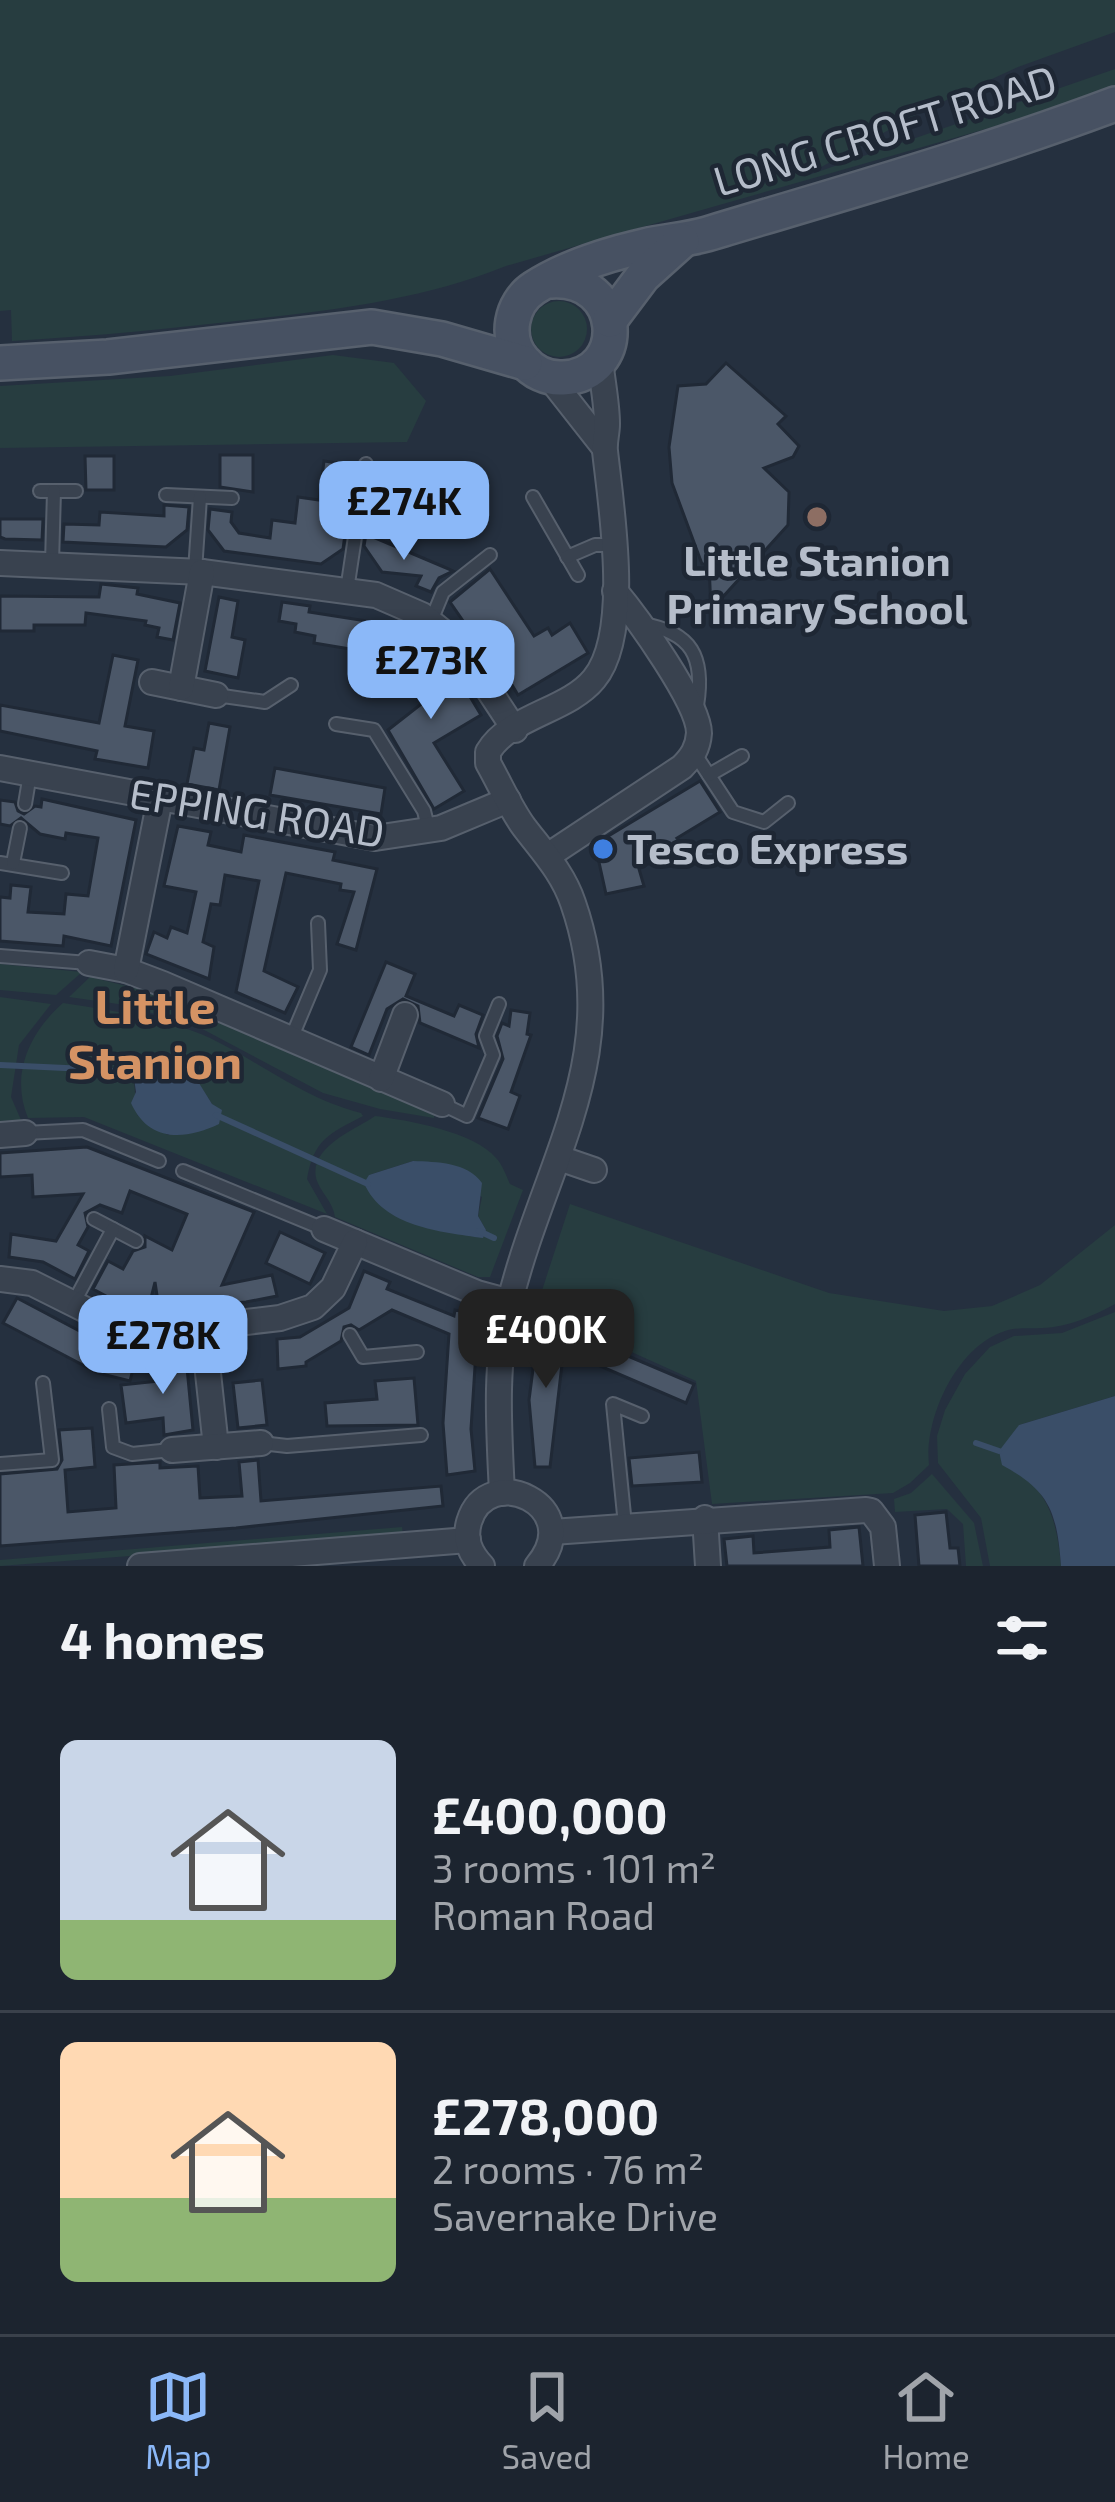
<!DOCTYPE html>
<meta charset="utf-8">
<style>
body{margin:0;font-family:"Exo 2",sans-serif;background:#29303b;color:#f1f3f6;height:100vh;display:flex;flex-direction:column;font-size:45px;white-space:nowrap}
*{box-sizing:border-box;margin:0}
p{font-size:39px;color:#a0a4aa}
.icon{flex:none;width:66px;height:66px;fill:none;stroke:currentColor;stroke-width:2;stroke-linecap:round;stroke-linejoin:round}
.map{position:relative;height:1566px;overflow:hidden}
.panel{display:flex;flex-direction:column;background:#1c242f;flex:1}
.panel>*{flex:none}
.price{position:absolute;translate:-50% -102px;padding:0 27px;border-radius:24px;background:#8bb8f8;color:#111;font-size:39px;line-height:78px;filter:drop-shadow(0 3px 6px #0008)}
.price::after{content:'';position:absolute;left:50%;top:72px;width:36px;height:27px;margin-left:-18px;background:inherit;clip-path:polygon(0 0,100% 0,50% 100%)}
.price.current{background:#222;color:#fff}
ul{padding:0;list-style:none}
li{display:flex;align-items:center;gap:36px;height:300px;padding:0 60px}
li+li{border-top:3px solid #3a414b}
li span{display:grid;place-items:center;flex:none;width:336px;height:240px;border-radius:18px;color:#555}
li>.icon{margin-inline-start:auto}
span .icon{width:144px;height:144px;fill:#fffc;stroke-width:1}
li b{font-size:51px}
h2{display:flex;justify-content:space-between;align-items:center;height:144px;padding:0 60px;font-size:51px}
.menu{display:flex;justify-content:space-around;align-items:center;height:168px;border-top:3px solid #3a414b;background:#1c242f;font-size:33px;color:#a0a4aa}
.menu a{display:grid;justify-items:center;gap:6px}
.menu .current{color:#8bb8f8}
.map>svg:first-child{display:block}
.green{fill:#273d40;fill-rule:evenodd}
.water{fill:#3a4e68}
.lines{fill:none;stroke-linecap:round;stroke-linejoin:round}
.stream{stroke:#3a4e68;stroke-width:6}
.building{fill:#4b5768;stroke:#202936;stroke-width:3}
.lane-casing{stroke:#57606d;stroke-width:16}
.street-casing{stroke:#57606d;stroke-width:28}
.secondary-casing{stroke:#57606d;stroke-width:38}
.lane{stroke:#39424f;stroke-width:12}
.street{stroke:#39424f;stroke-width:24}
.secondary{stroke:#475162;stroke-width:33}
.education-dot{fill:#8d6e63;stroke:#1e2734;stroke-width:4.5}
.shop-dot{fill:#3f7fe0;stroke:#1e2734;stroke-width:4.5}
.labels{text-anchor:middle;stroke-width:9;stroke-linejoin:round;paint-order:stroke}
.street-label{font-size:42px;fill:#b5bdca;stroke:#1e2734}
.poi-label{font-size:42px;font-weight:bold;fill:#b5bdca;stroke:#1e2734}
.quarter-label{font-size:48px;font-weight:bold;fill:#d59364;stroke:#1e2734}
</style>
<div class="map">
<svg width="1115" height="1566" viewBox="0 0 1115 1566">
<rect width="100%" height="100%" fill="#25303f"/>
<g class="green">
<path d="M0 0H1115V32L1018 67 927 109 803 177 1115 69V92L506 266C430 297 344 309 262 318 178 328 96 336 12 341L11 310 0 311Z"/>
<circle cx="559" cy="329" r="28"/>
<path d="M333 355 394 363 426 401 407 442 0 448V386L170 376Z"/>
<path d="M0 964 82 972 56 995 0 990Z"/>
<path d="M90 977 159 994 435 1113 434 1118 380 1109 323 1093 193 1024 118 1004 69 997Z"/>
<path d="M0 997 51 1004 19 1045 11 1097 21 1120 0 1121Z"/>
<path d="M63 1003C112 1011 164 1017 210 1038 261 1063 305 1099 361 1113L363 1116C329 1134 314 1139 307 1179L327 1214 84 1117 28 1118C10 1075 29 1033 63 1003ZM156 1060 188 1067 212 1104 168 1135 137 1115 133 1071Z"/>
<path d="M375 1116C407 1120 475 1132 496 1158 503 1165 506 1176 510 1184L523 1190 490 1277H478L335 1217C333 1202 322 1194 317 1181 306 1148 355 1130 375 1116ZM413 1161 482 1197 478 1216 486 1230C445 1247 401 1198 369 1175Z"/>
<path d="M570 1204 829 1293 944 1311 992 1306 1040 1285 1115 1225V1304C1093 1316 1068 1327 1043 1328 1030 1329 1017 1327 1005 1331 957 1346 924 1418 929 1465L910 1483 893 1493 712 1504 696 1381 536 1309Z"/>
<path d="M1115 1312V1396L1019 1425 1023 1476C1052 1497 1058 1532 1061 1566H990L981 1518 938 1463 937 1436 945 1410 965 1374 990 1347 1014 1336 1062 1333Z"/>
<path d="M932 1474 974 1523 983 1566H966L963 1524 947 1509 895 1512 894 1499 911 1493Z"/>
<path d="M402 1527 403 1535 0 1566V1560Z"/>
</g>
<g class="water">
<path d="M156 1060 189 1067 212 1104 222 1110 219 1124C185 1140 149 1143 131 1103L136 1092 133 1071Z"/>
<path d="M413 1161C437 1162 467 1162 482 1183L478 1216 486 1230 483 1238C441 1232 383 1227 364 1183L369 1175Z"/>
<path d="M1115 1396V1566H1061C1057 1512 1050 1491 1002 1465L999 1451 1019 1425Z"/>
</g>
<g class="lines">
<g class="stream">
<path d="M0 1065 109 1070 139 1079"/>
<path d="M216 1115 368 1184"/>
<path d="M479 1231 494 1238"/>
<path d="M976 1443 999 1451"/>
</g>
</g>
<g class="building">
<path d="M726 363 786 416 778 424 799 446 793 457 764 468 789 492 788 525 711 610 709 564H702L672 483 669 447 678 386 706 384Z"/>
<path d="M220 455H253V492L220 487Z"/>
<path d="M85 456H114V490H86Z"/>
<path d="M324 461 352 465 346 516 320 513 346 527 343 549 321 564 224 551 208 530 210 509 232 512 231 522 239 533 270 538 272 520 295 523 298 497 319 500Z"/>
<path d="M388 472 416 475 410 524 381 521Z"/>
<path d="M164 505 189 507 187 530 166 547 63 542 64 524 99 525 100 512 164 516Z"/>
<path d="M0 519H43L42 540 5 539 0 537Z"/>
<path d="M366 534 444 567 453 571 439 578 431 592 416 586 421 576 382 572 364 546Z"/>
<path d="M490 569 534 636 548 628 552 635 570 623 588 653 518 695 493 653 488 657 450 602Z"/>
<path d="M101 584 138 588 137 594 180 603 173 640 157 637 159 628 145 625 146 621 86 613 85 625H34V631H0V596L99 597Z"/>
<path d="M219 597 238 601 232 637 245 640 238 678 205 671Z"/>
<path d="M282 602 310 606 309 612 373 622 368 652 314 643 315 636 295 632 296 624 279 621Z"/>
<path d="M419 634 453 691 463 685 481 715 434 743 464 791 434 809 388 730 424 702 392 650Z"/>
<path d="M113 655 138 660 125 726 154 731 148 768 95 759 97 751 0 731V705L99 723Z"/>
<path d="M209 723 230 727 219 790 187 784 194 748 204 750Z"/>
<path d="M275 768 385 788 381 814 270 795Z"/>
<path d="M700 781 720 812 677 838 683 845 639 869 644 886 606 894 595 844Z"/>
<path d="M42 799 136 820 111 946 64 936 63 946 0 941V897L10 898 11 885 31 887 28 912 64 914 66 894 88 896 98 838 66 833 65 839 40 834 21 818 10 826 0 824V800L15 802 18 811 24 814 35 806 41 807Z"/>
<path d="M178 826 211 832 208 845 241 852 244 835 335 852 333 860 377 869 356 950 337 944 354 892 340 890 341 884 286 873 264 971 298 987 285 1013 236 992 259 881 225 875 220 905 211 904 203 942 214 947 209 979 146 954 154 932 167 938 171 927 187 933 196 892 164 886Z"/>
<path d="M386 962 415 974 406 996 454 1016 459 1005 483 1015 476 1034 479 1048 420 1023 418 1006 403 999 387 1009 369 1055 351 1047Z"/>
<path d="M511 1010 530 1013 527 1034 531 1035 511 1092 520 1096 508 1129 478 1118 503 1059 497 1036 502 1023 509 1026Z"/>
<path d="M87 1147 254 1212 222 1285 272 1275 277 1296 246 1302 159 1309 155 1282 148 1310H132L93 1289 108 1261 123 1269 133 1251 145 1247V1236L172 1250 187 1214 130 1191 122 1213 100 1205 85 1213 88 1227 78 1245 89 1251 75 1279 43 1262 9 1257 11 1234 56 1241 83 1194 33 1197 32 1175 0 1177V1153Z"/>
<path d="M280 1232 325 1253 310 1284 266 1263Z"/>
<path d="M364 1271 390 1282 387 1289 454 1316 455 1310 482 1315 476 1351 471 1429 475 1471 447 1475 443 1423 449 1334 392 1310 359 1330 351 1325 344 1327 341 1341 306 1362V1366L278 1369 277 1339 300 1337 349 1308Z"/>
<path d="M17 1298 110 1347 137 1353 130 1381 98 1373 3 1323Z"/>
<path d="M539 1323 566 1330 550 1467H535L529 1400Z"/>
<path d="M602 1345 694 1384 686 1403 593 1363Z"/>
<path d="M185 1347 193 1430 164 1435 163 1418 126 1423 121 1385 169 1380 165 1350Z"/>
<path d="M414 1378 418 1425 327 1426 325 1403 377 1399 375 1381Z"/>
<path d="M262 1380 267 1425 238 1428 233 1383Z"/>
<path d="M92 1428 95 1467 65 1470 68 1512 116 1508 114 1465 160 1462V1468L198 1466 200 1498 242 1496 239 1462 258 1460 261 1501 441 1486 443 1506 236 1528 0 1546V1474L57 1469 62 1460 59 1430Z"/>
<path d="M699 1452 702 1482 632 1486 629 1458Z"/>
<path d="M946 1512 950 1548H958L960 1566H919L915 1515Z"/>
<path d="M859 1527 863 1566H727L724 1539 753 1536 754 1553 830 1547 829 1530Z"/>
</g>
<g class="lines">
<g class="lane-casing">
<g id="lane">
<path d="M40 491H76"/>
<path d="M166 495 232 498"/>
<path d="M533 497 578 575"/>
<path d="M567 557 595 545H616"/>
<path d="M52 563 54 491"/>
<path d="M195 571 200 497"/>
<path d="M347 590 366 464"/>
<path d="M431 621 443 592 490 555"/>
<path d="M642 624C692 632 705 657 697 706"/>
<path d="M216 695 265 702 291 685"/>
<path d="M336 724 374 730 424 811 429 831"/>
<path d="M695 754 733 812 764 822 788 803"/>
<path d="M709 775 742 756"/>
<path d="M25 804 30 774"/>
<path d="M0 863 62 873"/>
<path d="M13 863 20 828"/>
<path d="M0 956 88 963"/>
<path d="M291 1039 320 970 318 923"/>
<path d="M442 1104 467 1116 493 1055 486 1036 499 1004"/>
<path d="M25 1133 83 1130 159 1161"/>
<path d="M183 1171 324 1229"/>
<path d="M94 1219 136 1241"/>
<path d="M73 1304 113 1229"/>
<path d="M350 1335 363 1357 417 1352"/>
<path d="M109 1409 113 1447 132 1454 171 1450"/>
<path d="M261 1443 287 1446 421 1435"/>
<path d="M0 1464 52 1460 43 1383"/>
<path d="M625 1525 613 1404 642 1416"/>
</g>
</g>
<g class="street-casing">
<g id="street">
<path d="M549 377 604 447"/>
<path d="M0 563 202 572 376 595 422 615 459 645 515 730"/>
<path d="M152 682 216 695"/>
<path d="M181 688 202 572"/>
<path d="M0 768 375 838 441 828 508 800"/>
<path d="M549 855 682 767C692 757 698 748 699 733 699 703 636 616 615 591"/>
<path d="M89 963 126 970 163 984 442 1104"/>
<path d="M126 970 160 799"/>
<path d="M381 1079 405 1015"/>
<path d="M0 1135 25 1133"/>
<path d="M559 1158 594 1170"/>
<path d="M324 1229 477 1293 510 1302"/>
<path d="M0 1279 32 1283 130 1332 203 1327 280 1318 313 1307 333 1288 355 1242"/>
<path d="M203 1327 216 1447"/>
<path d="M172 1450 261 1443"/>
<path d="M502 1493C499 1430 494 1363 510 1301 545 1160 626 1055 573 903 563 873 543 852 524 827 510 808 500 784 488 763V752C509 716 568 711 594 679 632 634 611 506 605 451 604 442 607 433 607 424 607 403 602 380 600 359"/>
<path d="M705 1518 708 1566"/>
<path d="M552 1532 866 1510 871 1511 883 1527 887 1566"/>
<path d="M140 1566 468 1540"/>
<path d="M482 1566C470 1553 464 1540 469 1522 487 1460 588 1506 537 1566"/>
</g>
</g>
<g class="secondary-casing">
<g id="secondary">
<path d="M551 281C625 276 630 375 563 378 547 379 533 372 523 360 504 338 511 303 534 288 565 268 609 254 644 246 665 241 686 240 707 234 843 193 982 154 1115 104"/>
<path d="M610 320 643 276 682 241"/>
<path d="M0 363 108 357 372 327 442 339 525 363"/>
</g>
</g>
<use href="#lane" class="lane"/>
<use href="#street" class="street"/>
<use href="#secondary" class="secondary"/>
</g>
<circle class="education-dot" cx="817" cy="517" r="12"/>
<circle class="shop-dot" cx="603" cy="849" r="12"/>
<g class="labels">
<g class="street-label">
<text transform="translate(885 131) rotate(-17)" y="15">LONG CROFT ROAD</text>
<text transform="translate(257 813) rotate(9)" y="15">EPPING ROAD</text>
</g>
<g class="poi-label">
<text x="817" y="576">Little Stanion<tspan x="817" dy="48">Primary School</tspan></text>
<text x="627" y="864" text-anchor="start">Tesco Express</text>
</g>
<g class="quarter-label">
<text x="155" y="1024">Little<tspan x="155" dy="55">Stanion</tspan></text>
</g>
</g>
</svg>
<b class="price" style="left:404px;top:563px">£274K</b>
<b class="price" style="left:431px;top:722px">£273K</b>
<b class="price current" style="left:546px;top:1391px">£400K</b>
<b class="price" style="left:163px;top:1397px">£278K</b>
</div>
<section class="panel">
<h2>4 homes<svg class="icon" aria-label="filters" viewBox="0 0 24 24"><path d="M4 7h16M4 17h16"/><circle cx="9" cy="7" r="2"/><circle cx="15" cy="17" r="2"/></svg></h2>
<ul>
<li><span style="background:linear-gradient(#c9d6e8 75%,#8fb573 0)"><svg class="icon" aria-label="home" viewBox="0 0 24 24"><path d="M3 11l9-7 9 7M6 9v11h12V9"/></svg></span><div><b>£400,000</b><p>3 rooms · 101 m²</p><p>Roman Road</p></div></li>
<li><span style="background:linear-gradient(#ffd9b3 65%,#8fb573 0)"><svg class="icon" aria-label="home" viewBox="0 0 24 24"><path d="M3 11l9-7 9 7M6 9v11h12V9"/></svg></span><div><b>£278,000</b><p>2 rooms · 76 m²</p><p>Savernake Drive</p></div></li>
</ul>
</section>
<nav class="menu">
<a class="current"><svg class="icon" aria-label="map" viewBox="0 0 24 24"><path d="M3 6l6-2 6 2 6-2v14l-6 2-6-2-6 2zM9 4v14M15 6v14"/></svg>Map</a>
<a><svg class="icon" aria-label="saved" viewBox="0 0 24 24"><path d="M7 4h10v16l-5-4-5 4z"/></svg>Saved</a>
<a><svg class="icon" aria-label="home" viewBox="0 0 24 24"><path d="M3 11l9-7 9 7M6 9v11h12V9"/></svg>Home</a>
</nav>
